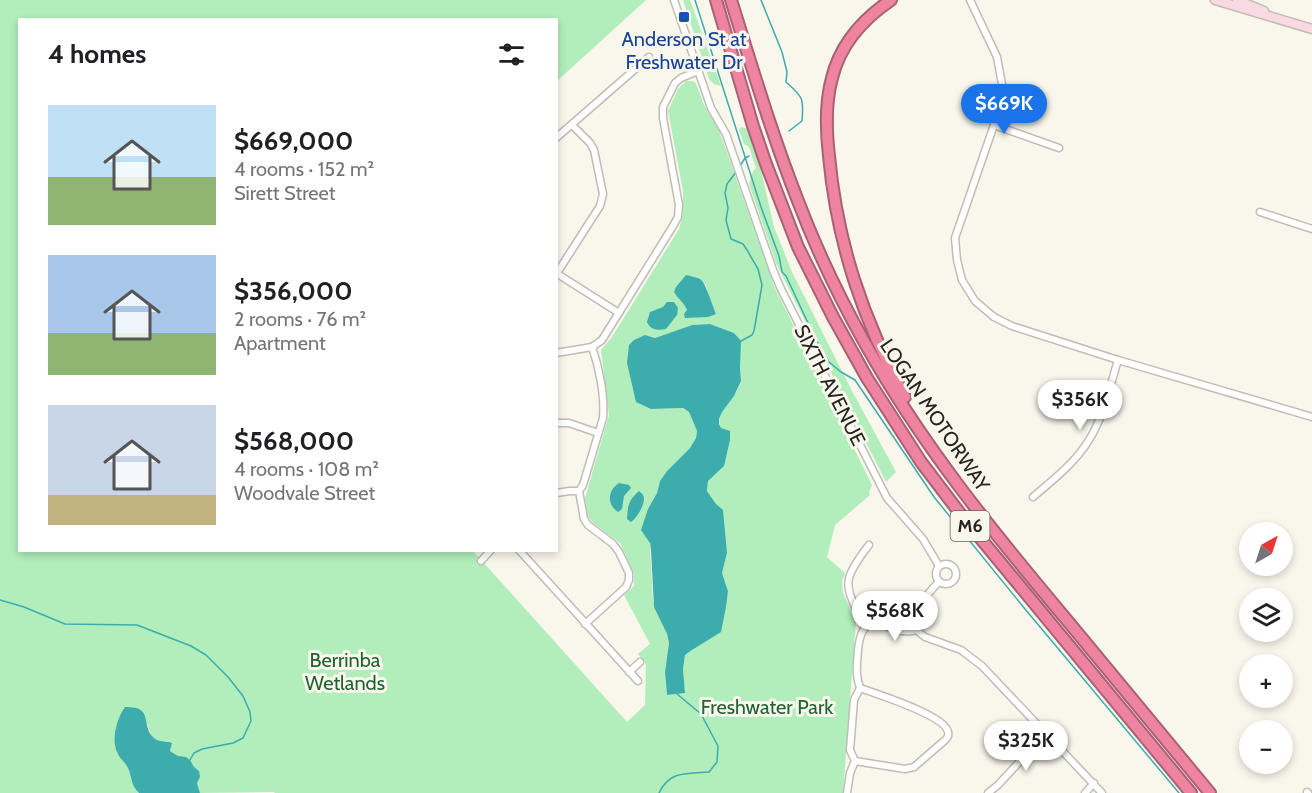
<!DOCTYPE html>
<meta charset="utf-8">
<style>
body{margin:0;font-family:Cabin,sans-serif;background:#f2f2f2;color:#202124;height:100vh;display:flex;flex-direction:column;font-size:22px;white-space:nowrap}
*{box-sizing:border-box;margin:0}
p{font-size:20px;color:#757577}
.icon{flex:none;width:33px;height:33px;fill:none;stroke:currentColor;stroke-width:2;stroke-linecap:round;stroke-linejoin:round}
.map{position:relative;flex:1;overflow:hidden}
.sheet{position:absolute;left:18px;top:18px;width:540px;height:534px;display:flex;flex-direction:column;background:#fff;border-radius:0px;box-shadow:0 3px 9px #0003}
.sheet>*{flex:none}
.needle{width:39px;rotate:39deg}
.controls{position:absolute;left:1239px;top:522px;display:grid;gap:12px}
.controls a{display:grid;place-items:center;width:54px;height:54px;border-radius:50%;background:#fff;box-shadow:0 3px 9px #0003;font-size:30px}
.price{position:absolute;translate:-50% -51px;padding:0 14px;border-radius:21px;background:#fff;color:#222;font-size:20px;line-height:39px;filter:drop-shadow(0 2px 3px #0008)}
.price::after{content:'';position:absolute;left:50%;top:36px;width:18px;height:14px;margin-left:-9px;background:inherit;clip-path:polygon(0 0,100% 0,50% 100%)}
.price.selected{background:#1a73e8;color:#fff}
ul{padding:0;list-style:none}
li{display:flex;align-items:center;gap:18px;height:150px;padding:0 30px}
li span{display:grid;place-items:center;flex:none;width:168px;height:120px;border-radius:0px;color:#555}
li>.icon{margin-inline-start:auto}
span .icon{width:72px;height:72px;fill:#fffc;stroke-width:1}
li b{font-size:26px}
h2{display:flex;justify-content:space-between;align-items:center;height:72px;padding:0 30px;font-size:26px}
.map>svg:first-child{display:block}
.green{fill:#b1eebb;fill-rule:evenodd}
.water{fill:#3cacad}
.lines{fill:none;stroke-linecap:round;stroke-linejoin:round}
.stream{stroke:#3cacad;stroke-width:1.5}
.minor-casing{stroke:#c0bdb4;stroke-width:9}
.secondary-casing{stroke:#c0bdb4;stroke-width:11}
.motorway-casing{stroke:#a86274;stroke-width:14}
.minor{stroke:#fff;stroke-width:6}
.secondary{stroke:#fadae2;stroke-width:8}
.motorway{stroke:#ee84a0;stroke-width:10}
.transit-dot{fill:#1a4fb4;stroke:#f9f6ec;stroke-width:2}
.labels{text-anchor:middle;stroke-width:6;stroke-linejoin:round;paint-order:stroke}
.shield{fill:#f9f6ec;stroke:#65635e;stroke-width:1.5}
.shield-label{font-size:18px;font-weight:bold;fill:#262421}
.transit-label{font-size:20px;fill:#164399;stroke:#f9f6ec}
.street-label{font-size:20px;fill:#262421;stroke:#f9f6ec}
.park-label{font-size:20px;fill:#216332;stroke:#f9f6ec}
</style>
<div class="map">
<svg width="1312" height="793" viewBox="0 0 1312 793">
<rect width="100%" height="100%" fill="#f9f6ec"/>
<g class="green">
<path d="M0 0H646L557 81 556 20H20V550L473 551 627 722 645 705 646 664 638 654 650 644 624 595 634 586V573L620 543 593 523 588 516 585 498 609 415 601 350 612 337 679 229 683 215V191L668 111 678 89 686 81H690L695 82 697 86 704 105 719 130 775 288 872 485 869 492 870 495 835 525 827 557 845 573 842 581 843 593 856 621 843 793H275L274 792 200 793 197 783 199 771 194 767 190 760 178 756 170 751 168 741H157L152 737 142 711 133 707H125L117 753 128 767 135 789 139 793H0ZM706 284 708 295 716 314 687 310 684 303ZM710 324 734 333C736 346 743 368 740 381 740 385 737 391 735 394 729 405 714 415 721 428L724 466 708 481 707 491 716 504 727 553 722 573 728 591 720 632 692 650 685 655 683 669 685 693 667 695 665 672 669 643 667 634 653 601 648 509 657 493 660 481 667 471 690 448 696 438 697 431 689 412 682 408 651 409 645 335 655 338 692 325Z"/>
<path d="M683 0H690L721 86 714 84 709 79Z"/>
<path d="M741 127 748 129 760 166 774 227 792 272 851 389 896 472 886 482 776 263 749 184 753 171 756 168 749 147 744 144 739 129Z"/>
</g>
<g class="water">
<path d="M686 275C690 276 696 277 700 279 705 281 713 307 716 314L708 317 685 318 684 314 687 310C684 302 678 299 674 292L676 287Z"/>
<path d="M667 302H674L678 308 677 315 666 329C657 330 651 331 647 322L650 312 663 307Z"/>
<path d="M710 324 734 333 741 341 740 366 741 381 734 396 722 412 719 419V424L721 428 730 431V440L724 466 708 481 707 491 716 504 723 510 727 553 722 573 728 591 726 607 721 632 692 650 685 655 683 669 685 693 667 695 665 672 669 643 667 634 654 607 651 550 650 543 641 530 648 509 657 493 660 481 667 471 690 448 696 438 697 431 689 412 683 408 651 409 636 402 627 363 629 345 634 340 645 335 655 338 692 325Z"/>
<path d="M619 483 629 485 631 488 624 496 622 509 618 512C606 504 608 490 619 483Z"/>
<path d="M639 491C640 492 642 493 643 495 647 502 637 518 631 522L627 519C628 505 628 501 639 491Z"/>
<path d="M125 707C155 706 140 726 154 738 159 743 166 740 172 743L170 751 178 756 186 757 190 760 194 767 199 771 200 777 197 783 200 793H139C131 786 132 777 128 768 125 762 119 758 117 752 111 739 117 718 125 707Z"/>
</g>
<g class="lines">
<g class="stream">
<path d="M695 0 761 207 779 256 782 272 786 276 816 340 829 362 841 372 855 380 934 497 1025 609 1179 793"/>
<path d="M761 0 782 52 787 72 786 82C803 97 804 98 802 121L789 131"/>
<path d="M740 166 745 158 749 156"/>
<path d="M736 172 727 184 725 193 728 208 726 220 731 239 743 244 747 250 758 269 762 285 754 331 752 335 741 341"/>
<path d="M0 600 24 607 65 624 137 625 191 646 206 655 228 677 243 696 250 712 251 721 243 738 233 743 202 749 194 753 190 760"/>
<path d="M659 793C670 770 687 774 709 772L717 762 718 746 701 714 677 694"/>
</g>
<g class="minor-casing">
<g id="minor">
<path d="M674 0 711 108 726 134 773 270 781 289 887 498 923 539 939 566"/>
<path d="M970 0 997 57 1002 84V98L994 125 955 238 957 260 962 280 975 301 994 317 1012 326 1118 360 1312 417"/>
<path d="M994 125 1059 148"/>
<path d="M556 138 649 57"/>
<path d="M1260 212 1312 229"/>
<path d="M556 273 619 313"/>
<path d="M557 273 600 206 603 194 594 150 590 143 572 125"/>
<path d="M556 353 592 347 602 340 673 226 678 217 679 205 663 118V107L675 83 681 78 698 71"/>
<path d="M556 423H569L598 433"/>
<path d="M556 493 570 491H579"/>
<path d="M1033 497C1053 480 1075 463 1089 440 1104 416 1110 386 1118 360"/>
<path d="M519 550 638 681"/>
<path d="M481 561 491 550"/>
<circle cx="946" cy="574" r="10"/>
<path d="M585 624 626 587 629 580V573L619 552 613 544 588 525 584 519 579 491 583 485 603 418C605 396 599 367 592 347"/>
<path d="M866 627C859 615 845 592 849 578 852 567 862 554 869 545"/>
<path d="M916 630 925 637 961 650 982 666 1102 793"/>
<path d="M916 630C917 609 924 596 939 582"/>
<path d="M629 672 640 662"/>
<path d="M855 761 905 769 914 767 944 741C947 738 949 737 948 732 945 715 876 694 860 688"/>
<path d="M1307 792 1308 793"/>
<path d="M847 793 850 773 855 761 850 750 854 700 860 688C855 674 857 665 858 650 863 600 892 639 916 630"/>
<path d="M988 793 998 785 1046 733"/>
<path d="M1085 793 1094 783"/>
</g>
</g>
<g class="secondary-casing">
<g id="secondary">
<path d="M1215 0 1312 29"/>
<path d="M1237 0 1264 11"/>
</g>
</g>
<g class="motorway-casing">
<g id="motorway">
<path d="M716 0 753 126 766 164 798 247 833 317 867 378 921 462 962 516 1191 793"/>
<path d="M731 0C752 67 772 135 798 201 817 251 840 299 866 345 922 445 993 532 1066 619 1114 677 1162 735 1210 793"/>
<path d="M891 0C863 19 840 45 832 78 825 103 826 130 829 156 837 243 863 320 905 397"/>
</g>
</g>
<use href="#minor" class="minor"/>
<use href="#secondary" class="secondary"/>
<use href="#motorway" class="motorway"/>
</g>
<rect class="transit-dot" x="678" y="11" width="12" height="12" rx="3"/>
<g class="labels">
<rect class="shield" x="950.5" y="511" width="39" height="30" rx="4.5"/>
<g class="shield-label">
<text x="970" y="532">M6</text>
</g>
<g class="transit-label">
<text x="684" y="46">Anderson St at<tspan x="684" dy="23">Freshwater Dr</tspan></text>
</g>
<g class="street-label">
<text transform="translate(830 385) rotate(63)" y="7">SIXTH AVENUE</text>
<text transform="translate(935 415) rotate(56)" y="7">LOGAN MOTORWAY</text>
</g>
<g class="park-label">
<text x="345" y="667">Berrinba<tspan x="345" dy="23">Wetlands</tspan></text>
<text x="767" y="714">Freshwater Park</text>
</g>
</g>
</svg>
<div class="controls">
<a><svg class="needle" viewBox="-14 -14 28 28"><path d="M0-13l5 13h-10z" fill="#e53935"/><path d="M0 13l5-13h-10z" fill="#757577"/></svg></a>
<a><svg class="icon" aria-label="layers" viewBox="0 0 24 24"><path d="M12 4l9 5-9 5-9-5zM3 14l9 5 9-5"/></svg></a>
<a>+</a>
<a>−</a>
</div>
<b class="price selected" style="left:1004px;top:135px">$669K</b>
<b class="price" style="left:1080px;top:431px">$356K</b>
<b class="price" style="left:895px;top:642px">$568K</b>
<b class="price" style="left:1026px;top:772px">$325K</b>
<section class="sheet">
<h2>4 homes<svg class="icon" aria-label="filters" viewBox="0 0 24 24"><path d="M4 7h16M4 17h16"/><circle cx="9" cy="7" r="2"/><circle cx="15" cy="17" r="2"/></svg></h2>
<ul>
<li><span style="background:linear-gradient(#bfe0f5 60%,#8fb573 0)"><svg class="icon" aria-label="home" viewBox="0 0 24 24"><path d="M3 11l9-7 9 7M6 9v11h12V9"/></svg></span><div><b>$669,000</b><p>4 rooms · 152 m²</p><p>Sirett Street</p></div></li>
<li><span style="background:linear-gradient(#a9c7e8 65%,#8fb573 0)"><svg class="icon" aria-label="home" viewBox="0 0 24 24"><path d="M3 11l9-7 9 7M6 9v11h12V9"/></svg></span><div><b>$356,000</b><p>2 rooms · 76 m²</p><p>Apartment</p></div></li>
<li><span style="background:linear-gradient(#c9d6e8 75%,#c2b280 0)"><svg class="icon" aria-label="home" viewBox="0 0 24 24"><path d="M3 11l9-7 9 7M6 9v11h12V9"/></svg></span><div><b>$568,000</b><p>4 rooms · 108 m²</p><p>Woodvale Street</p></div></li>
</ul>
</section>
</div>
